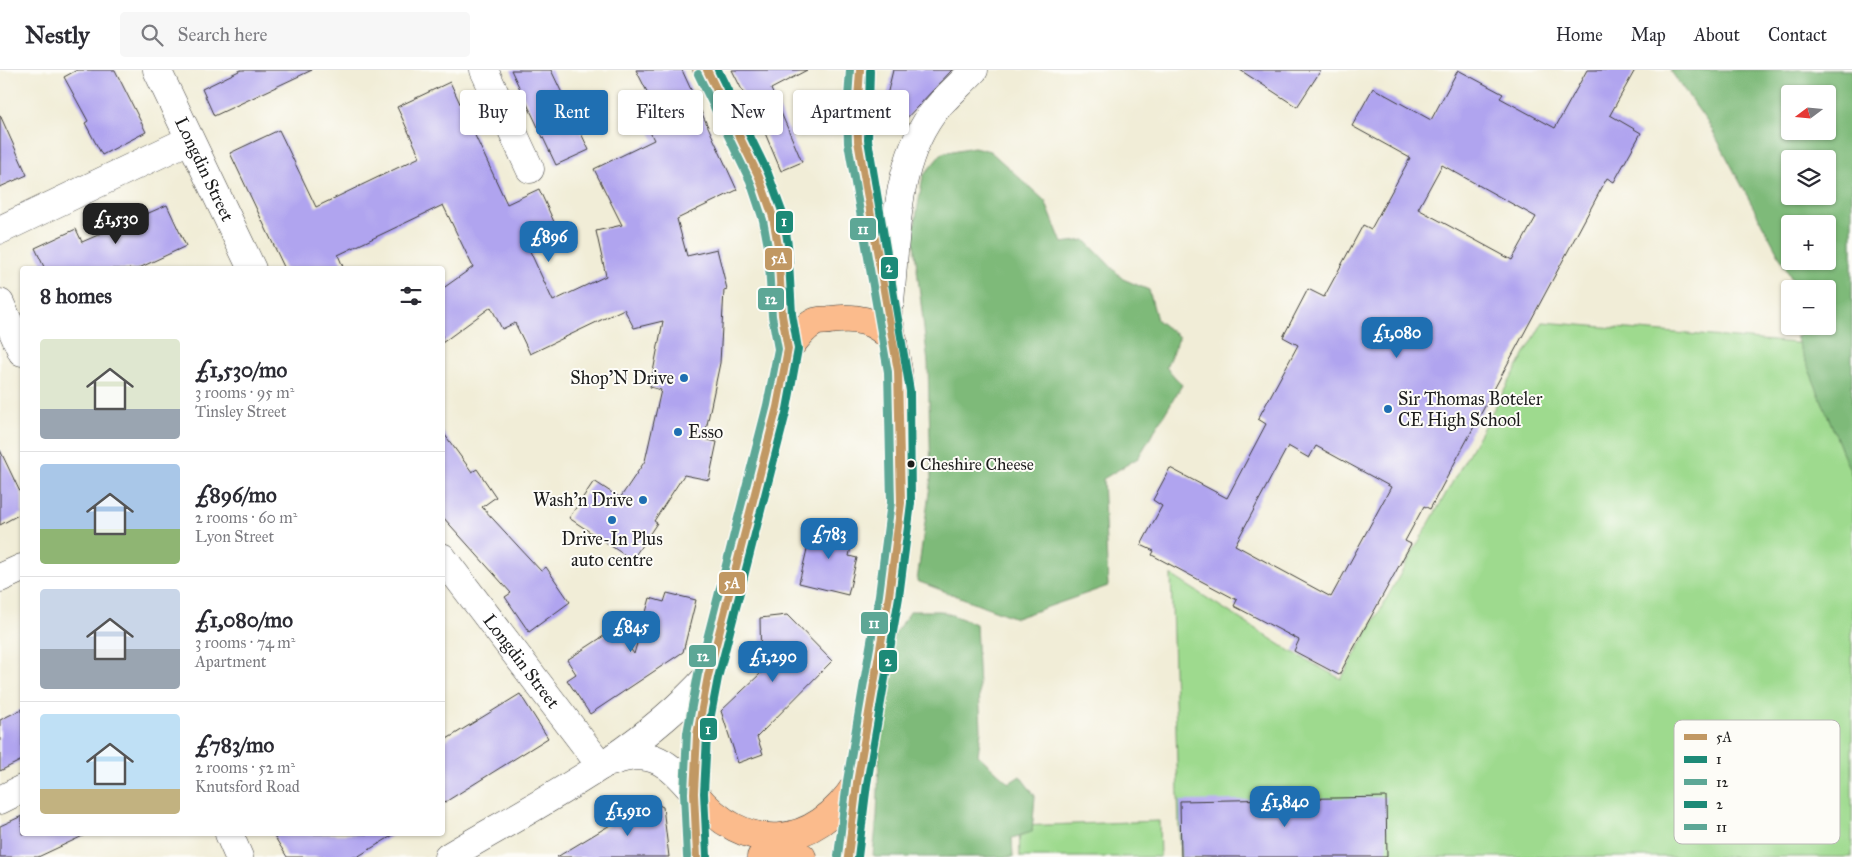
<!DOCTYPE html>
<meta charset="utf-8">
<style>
body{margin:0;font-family:"IM FELL Great Primer",serif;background:#f7f7f7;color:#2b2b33;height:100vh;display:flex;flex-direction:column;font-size:19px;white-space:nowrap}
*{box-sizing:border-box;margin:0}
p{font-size:16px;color:#7c7c81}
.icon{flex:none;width:28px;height:28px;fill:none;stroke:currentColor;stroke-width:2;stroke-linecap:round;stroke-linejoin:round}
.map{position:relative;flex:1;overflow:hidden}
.drawer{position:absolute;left:20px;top:196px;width:425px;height:570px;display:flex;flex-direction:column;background:#fff;border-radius:5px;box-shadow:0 1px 4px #0004}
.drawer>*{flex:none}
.guide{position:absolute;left:460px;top:20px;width:475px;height:45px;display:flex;gap:10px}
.needle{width:32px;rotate:254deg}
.tools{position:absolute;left:1781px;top:15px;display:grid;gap:10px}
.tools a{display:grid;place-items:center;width:55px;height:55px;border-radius:5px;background:#fff;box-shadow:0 1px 4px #0004;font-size:25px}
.price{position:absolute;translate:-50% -42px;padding:0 11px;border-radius:10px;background:#1f6fb2;color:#fff;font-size:16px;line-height:32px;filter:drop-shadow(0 1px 2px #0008)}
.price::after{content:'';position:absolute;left:50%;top:30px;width:15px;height:11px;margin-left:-8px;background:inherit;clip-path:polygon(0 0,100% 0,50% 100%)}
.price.current{background:#222;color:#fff}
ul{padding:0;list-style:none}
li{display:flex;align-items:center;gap:15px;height:125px;padding:0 20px}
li+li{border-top:1px solid #e1e1e2}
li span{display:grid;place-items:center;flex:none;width:140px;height:100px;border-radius:5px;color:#555}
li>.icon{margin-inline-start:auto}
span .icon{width:60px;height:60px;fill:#fffc;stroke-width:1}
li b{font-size:21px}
h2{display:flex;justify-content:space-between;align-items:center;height:60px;padding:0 20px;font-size:21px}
.tag{padding:0 18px;border-radius:5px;background:#fff;box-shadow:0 1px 4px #0004;font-size:18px;line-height:45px}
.tag.current{background:#1f6fb2;color:#fff}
header{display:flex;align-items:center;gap:30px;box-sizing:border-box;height:70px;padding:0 25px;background:#fff;border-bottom:1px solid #e1e1e2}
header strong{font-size:24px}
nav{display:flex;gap:28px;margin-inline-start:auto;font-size:18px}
.search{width:350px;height:45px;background:#f7f7f7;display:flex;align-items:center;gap:12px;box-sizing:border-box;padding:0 18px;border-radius:5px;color:#7c7c81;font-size:19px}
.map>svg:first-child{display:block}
.green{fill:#9eda8e;stroke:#5d7b55}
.forest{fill:#7eba79;stroke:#4d6b4a;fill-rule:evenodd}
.building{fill:#b0a4ef;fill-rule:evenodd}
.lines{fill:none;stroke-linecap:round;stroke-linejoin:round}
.minor-casing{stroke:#3c3b38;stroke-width:29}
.highway-casing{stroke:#3c3b38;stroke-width:29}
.minor{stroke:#fff;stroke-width:28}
.highway{stroke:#fbbb8c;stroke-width:28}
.bus-1-casing{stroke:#fdfcf7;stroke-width:11}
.bus-2-casing{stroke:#fdfcf7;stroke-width:11}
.bus-3-casing{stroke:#fdfcf7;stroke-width:11}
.bus-4-casing{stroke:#fdfcf7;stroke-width:11}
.bus-5-casing{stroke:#fdfcf7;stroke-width:11}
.bus-1{stroke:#c19863;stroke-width:8}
.bus-2{stroke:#1d8a77;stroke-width:8}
.bus-3{stroke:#5da796;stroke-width:8}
.bus-4{stroke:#1d8a77;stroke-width:8}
.bus-5{stroke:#5da796;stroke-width:8}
.poi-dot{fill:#1f6fb2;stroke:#fdfcf7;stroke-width:2}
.bus-dot{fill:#1c1c1c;stroke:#fdfcf7;stroke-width:2}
.labels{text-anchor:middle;stroke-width:4;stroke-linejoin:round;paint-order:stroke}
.bus-label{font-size:17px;fill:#1c1c1c;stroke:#fdfcf7;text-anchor:start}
.street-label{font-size:18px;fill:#1c1c1c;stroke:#fdfcf7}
.poi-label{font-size:18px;fill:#1c1c1c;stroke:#fdfcf7;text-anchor:end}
.key{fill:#fdfcf7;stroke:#bab9b5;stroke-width:1}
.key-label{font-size:14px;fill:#1c1c1c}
.line-badge{stroke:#fdfcf7;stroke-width:2}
.badge-label{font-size:14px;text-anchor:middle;font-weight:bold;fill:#fff}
</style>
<header>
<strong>Nestly</strong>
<div class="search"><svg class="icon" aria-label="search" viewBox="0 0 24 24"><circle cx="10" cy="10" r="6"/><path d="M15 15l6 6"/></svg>Search here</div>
<nav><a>Home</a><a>Map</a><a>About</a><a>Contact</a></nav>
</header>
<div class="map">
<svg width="1852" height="787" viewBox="0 0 1852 787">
<rect width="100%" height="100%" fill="#fdfcf7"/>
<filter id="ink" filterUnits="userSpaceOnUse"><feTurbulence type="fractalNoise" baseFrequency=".02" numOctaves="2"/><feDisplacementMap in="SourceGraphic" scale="10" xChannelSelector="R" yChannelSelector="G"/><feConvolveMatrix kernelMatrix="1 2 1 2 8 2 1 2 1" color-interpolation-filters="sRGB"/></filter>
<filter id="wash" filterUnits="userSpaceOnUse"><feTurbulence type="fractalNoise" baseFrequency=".0096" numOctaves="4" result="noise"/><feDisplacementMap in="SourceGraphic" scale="20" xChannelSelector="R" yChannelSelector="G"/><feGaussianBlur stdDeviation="1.12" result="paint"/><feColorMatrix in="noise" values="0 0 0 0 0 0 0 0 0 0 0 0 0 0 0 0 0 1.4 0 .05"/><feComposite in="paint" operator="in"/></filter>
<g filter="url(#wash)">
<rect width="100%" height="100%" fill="#f1edd7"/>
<g class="green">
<path d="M1543 252 1832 276 1852 324V787H1180L1171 505 1287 579 1341 609Z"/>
<path d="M1159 751 1160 787H1020L1019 756Z"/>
</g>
<g class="forest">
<path d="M1670 0H1852V406L1796 267 1816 256H1828V219H1797L1710 56ZM1790 24H1828V61H1790ZM1790 89H1828V126H1790ZM1790 154H1828V191H1790Z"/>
<path d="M974 77 990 81 1045 131 1062 173 1085 170 1123 209 1149 220 1157 250 1179 267 1166 297 1182 315 1138 388 1103 409 1108 516 1016 548 917 511 931 408 928 293 913 165 923 106 942 83Z"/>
<path d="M911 541H941L976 554 981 660 978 685 1009 713 1020 706 1035 726 1032 762 1012 768 1013 787H877L873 785 877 747 881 637 893 565Z"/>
</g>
<g id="blocks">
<g class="building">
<path d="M77 0H115L146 62 102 85 85 53 88 51 64 7Z"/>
<path d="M241 0H312L214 46 202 19Z"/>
<path d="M511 0H551L589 80 556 95Z"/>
<path d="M636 0H682L737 120 677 149 687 186 717 179 727 219 724 220 720 293 704 369 717 372 709 410 684 405 654 451 657 453 632 490 569 448 594 411 620 428 645 391 661 320 650 317 663 251 634 258 624 239 530 284 515 253 502 259 491 237 442 273V219L473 197 443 135 338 185 344 199H285L230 83 279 60 316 137 420 87 397 37 450 12 507 134 539 119 560 165 529 179 553 231 606 206 596 161 622 155 594 99 654 70 646 54 660 47Z"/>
<path d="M732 0H807L771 19 802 92 781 101 754 37 751 38Z"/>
<path d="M893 0H952L902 53 883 42Z"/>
<path d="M1240 0H1321L1297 37Z"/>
<path d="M1458 0 1503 24 1500 28 1555 58 1587 0H1635L1610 45 1641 63 1614 112 1607 108 1430 439 1424 436 1405 471 1411 474 1339 605 1294 581 1299 570 1234 536 1237 530 1152 485 1154 481 1141 475 1162 436 1153 430 1170 398 1227 428 1266 354 1258 349 1298 275 1283 267 1308 219 1324 227 1363 155 1371 159 1410 88 1352 56 1373 18 1431 50ZM1442 95 1536 147 1512 190 1418 139ZM1288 376 1309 388 1316 376 1391 417 1331 527 1235 475Z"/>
<path d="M0 45 27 105 0 117Z"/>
<path d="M167 135 186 176 137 199H45L35 178 76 159 82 172Z"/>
<path d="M442 361 472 402 477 399 496 427 482 437 541 501 546 497 570 532 529 562 505 527 511 523 442 446Z"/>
<path d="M0 380 22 426V443L0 455Z"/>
<path d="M813 454 854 464 849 486 857 488 848 525 799 513Z"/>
<path d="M667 523 696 530 683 582 590 644 567 610 576 604 567 590 616 558 634 584 650 528 664 532Z"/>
<path d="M787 545 832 591 757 667 763 684 738 693 721 641 761 603 760 548Z"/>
<path d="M520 624 548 668 442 734V672Z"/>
<path d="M22 639V690L0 701V650Z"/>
<path d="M1386 727 1387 787H1181L1180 731Z"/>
<path d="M650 731 663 737 669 787H557Z"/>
<path d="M22 746V764H87L38 787H0V756Z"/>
<path d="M273 764H395L357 787H287Z"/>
</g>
</g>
</g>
<g filter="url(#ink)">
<use href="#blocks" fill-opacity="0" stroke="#3c3b38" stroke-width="1"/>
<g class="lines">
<g class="minor-casing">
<g id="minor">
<path id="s1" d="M157 0 252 199"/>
<path d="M484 0 530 99"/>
<path d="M0 160 189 70"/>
<path d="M890 232C896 170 894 97 932 44 944 28 961 14 974 0"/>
<path d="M0 233 22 282"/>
<path id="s2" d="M442 487 601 696"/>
<path d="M0 508 22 498"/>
<path d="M611 692C651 676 670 694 694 723"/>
<path d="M0 730 22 719"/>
<path d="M229 764 239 787"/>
<path d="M448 787C539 733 636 686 708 606"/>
</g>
</g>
<g class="highway-casing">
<g id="highway">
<path d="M788 279C795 270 804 257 815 252 819 250 826 251 830 250 856 246 875 250 893 270"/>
<path d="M694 723C745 786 814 781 857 713"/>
<path d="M697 787 694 723 697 665 708 606 777 337 788 279 782 245 778 176 773 147 759 107 707 0"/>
<path d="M761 787 782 783 802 787"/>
<path d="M848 787 857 713 889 526 901 433 900 322 898 301 858 71 857 43 860 0"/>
</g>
</g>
<use href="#minor" class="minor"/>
<use href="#highway" class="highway"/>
<g class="bus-1-casing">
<g id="bus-1">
<path d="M697 787 694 723 697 665 708 606 777 337 788 279 782 245 778 176 773 147 759 107 707 0"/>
<path d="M848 787 857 713 889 526 901 433 898 301 858 71 857 43 860 0"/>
</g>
</g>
<g class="bus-2-casing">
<path id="bus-2" d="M707 787 704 723 707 666 718 608 787 339 798 279 792 244 788 175 783 144 768 103 718 0"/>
</g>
<g class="bus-3-casing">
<path id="bus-3" d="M687 787 684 723 687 663 698 604 767 335 778 279 772 246 768 177 763 150 750 111 698 4"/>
</g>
<g class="bus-4-casing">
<path id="bus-4" d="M858 787 867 714 899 527 911 433 910 321 868 70 870 1"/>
</g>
<g class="bus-5-casing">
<path id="bus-5" d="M838 786 847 711 879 525 891 432 888 302 848 73 847 42 850 0"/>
</g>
<use href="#bus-1" class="bus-1"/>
<use href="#bus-2" class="bus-2"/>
<use href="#bus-3" class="bus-3"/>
<use href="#bus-4" class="bus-4"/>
<use href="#bus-5" class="bus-5"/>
</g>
</g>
<g class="poi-dot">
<circle cx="684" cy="308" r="5"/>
<circle cx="1388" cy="339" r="5"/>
<circle cx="678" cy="362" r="5"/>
<circle cx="643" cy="430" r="5"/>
<circle cx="612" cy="450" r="5"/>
</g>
<circle class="bus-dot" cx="911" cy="394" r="4.5"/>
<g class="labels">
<g class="bus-label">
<text x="920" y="400">Cheshire Cheese</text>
</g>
<g class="street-label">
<text dy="6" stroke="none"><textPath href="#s1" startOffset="110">Longdin Street</textPath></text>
<text dy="6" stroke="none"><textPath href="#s2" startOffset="131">Longdin Street</textPath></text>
</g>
<g class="poi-label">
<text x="674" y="314">Shop'N Drive</text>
<text x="1398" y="335" text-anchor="start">Sir Thomas Boteler<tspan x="1398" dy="21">CE High School</tspan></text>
<text x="688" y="368" text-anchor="start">Esso</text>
<text x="633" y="436">Wash'n Drive</text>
<text x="612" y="475" text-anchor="middle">Drive-In Plus<tspan x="612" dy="21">auto centre</tspan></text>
</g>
</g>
<rect x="1674" y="650" width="166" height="124" rx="8" class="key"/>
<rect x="1684" y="664" width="23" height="6" fill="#c19863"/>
<rect x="1684" y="686" width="23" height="7" fill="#1d8a77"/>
<rect x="1684" y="709" width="23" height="6" fill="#5da796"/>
<rect x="1684" y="731" width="23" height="7" fill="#1d8a77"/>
<rect x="1684" y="754" width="23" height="6" fill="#5da796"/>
<g class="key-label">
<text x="1716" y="672">5A</text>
<text x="1716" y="694">1</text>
<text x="1716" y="717">12</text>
<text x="1716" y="739">2</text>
<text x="1716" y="762">11</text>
</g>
<g class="line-badge">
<rect x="775" y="140" width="19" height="24" rx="5" fill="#1d8a77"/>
<rect x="849" y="147" width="28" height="24" rx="5" fill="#5da796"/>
<rect x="764" y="177" width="29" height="24" rx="5" fill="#c19863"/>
<rect x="880" y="186" width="19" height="24" rx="5" fill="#1d8a77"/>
<rect x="757" y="217" width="28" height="24" rx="5" fill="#5da796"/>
<rect x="718" y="501" width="28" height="24" rx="5" fill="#c19863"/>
<rect x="860" y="541" width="29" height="24" rx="5" fill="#5da796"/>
<rect x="688" y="574" width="29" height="24" rx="5" fill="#5da796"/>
<rect x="878" y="579" width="20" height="24" rx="5" fill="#1d8a77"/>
<rect x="699" y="647" width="19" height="24" rx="5" fill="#1d8a77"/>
</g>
<g class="badge-label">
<text x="784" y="156">1</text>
<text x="863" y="164">11</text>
<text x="779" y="193">5A</text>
<text x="889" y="202">2</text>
<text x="771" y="234">12</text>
<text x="732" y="518">5A</text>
<text x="874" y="558">11</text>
<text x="703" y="591">12</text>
<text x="888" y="596">2</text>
<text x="708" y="664">1</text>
</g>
</svg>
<div class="tools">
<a><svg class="needle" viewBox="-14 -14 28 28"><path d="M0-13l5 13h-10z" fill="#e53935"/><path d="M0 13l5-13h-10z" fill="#7c7c81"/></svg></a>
<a><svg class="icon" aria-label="layers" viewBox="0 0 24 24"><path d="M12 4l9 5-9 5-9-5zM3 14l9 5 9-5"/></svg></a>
<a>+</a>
<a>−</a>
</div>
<b class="price current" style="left:116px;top:175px">£1,530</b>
<b class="price" style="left:549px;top:193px">£896</b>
<b class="price" style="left:1397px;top:289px">£1,080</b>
<b class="price" style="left:829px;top:490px">£783</b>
<b class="price" style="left:631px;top:583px">£845</b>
<b class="price" style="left:773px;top:613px">£1,290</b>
<b class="price" style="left:1285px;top:758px">£1,840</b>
<b class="price" style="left:628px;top:767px">£1,910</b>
<div class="guide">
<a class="tag">Buy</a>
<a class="tag current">Rent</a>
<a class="tag">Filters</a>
<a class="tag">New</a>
<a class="tag">Apartment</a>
</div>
<section class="drawer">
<h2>8 homes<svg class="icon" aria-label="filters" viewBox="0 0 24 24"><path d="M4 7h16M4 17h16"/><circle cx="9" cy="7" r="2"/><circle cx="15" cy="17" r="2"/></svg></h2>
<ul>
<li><span style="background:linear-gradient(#dfe7d0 70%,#9aa5b1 0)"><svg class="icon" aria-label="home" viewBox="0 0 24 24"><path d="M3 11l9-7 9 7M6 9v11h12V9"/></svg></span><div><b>£1,530/mo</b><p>3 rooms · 95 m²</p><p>Tinsley Street</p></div></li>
<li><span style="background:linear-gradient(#a9c7e8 65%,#8fb573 0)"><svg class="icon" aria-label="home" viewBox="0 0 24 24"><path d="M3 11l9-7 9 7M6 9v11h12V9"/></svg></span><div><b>£896/mo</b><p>2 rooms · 60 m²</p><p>Lyon Street</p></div></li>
<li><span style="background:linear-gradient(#c9d6e8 60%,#9aa5b1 0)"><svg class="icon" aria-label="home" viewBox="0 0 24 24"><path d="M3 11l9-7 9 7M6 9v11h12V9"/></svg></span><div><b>£1,080/mo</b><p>3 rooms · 74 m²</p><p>Apartment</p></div></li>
<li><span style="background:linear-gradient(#bfe0f5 75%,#c2b280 0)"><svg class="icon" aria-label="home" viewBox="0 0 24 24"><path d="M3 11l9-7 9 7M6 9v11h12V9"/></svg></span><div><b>£783/mo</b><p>2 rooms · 52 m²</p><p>Knutsford Road</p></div></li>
</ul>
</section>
</div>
